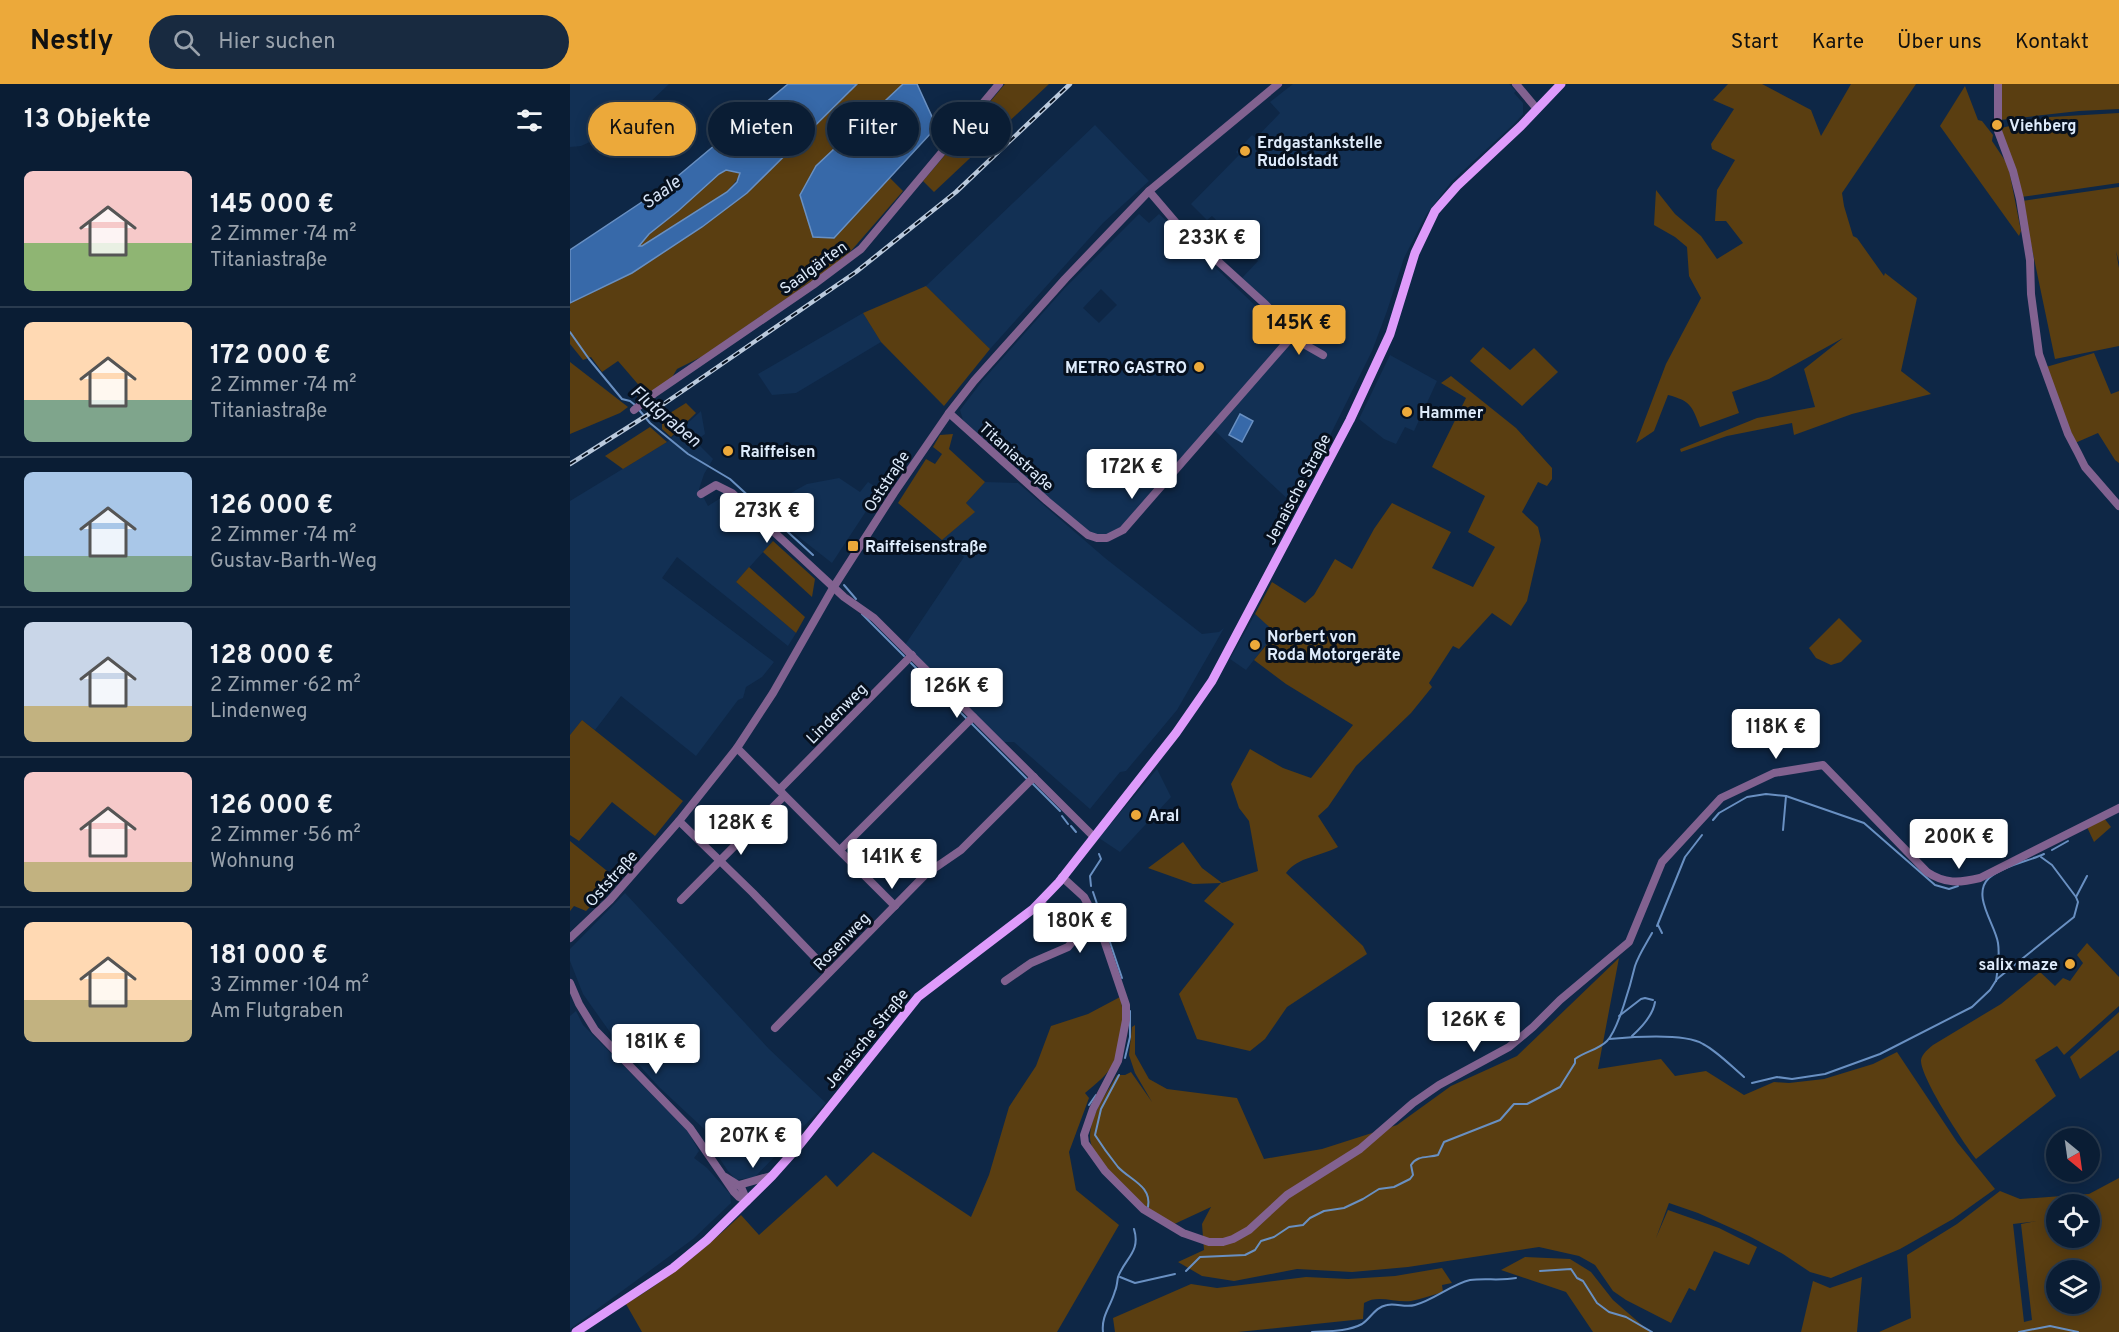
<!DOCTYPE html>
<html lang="de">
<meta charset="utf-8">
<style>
body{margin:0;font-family:Overpass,sans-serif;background:#182a40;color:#f1f3f6;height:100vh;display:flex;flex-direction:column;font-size:22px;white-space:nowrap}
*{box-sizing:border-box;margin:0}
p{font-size:20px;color:#99a2ac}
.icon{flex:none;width:33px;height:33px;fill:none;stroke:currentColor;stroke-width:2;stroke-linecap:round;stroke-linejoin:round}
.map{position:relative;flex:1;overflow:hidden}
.details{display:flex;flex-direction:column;background:#0a1d34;width:570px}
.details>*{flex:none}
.hud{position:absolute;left:18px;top:18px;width:570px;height:54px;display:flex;gap:12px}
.needle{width:39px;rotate:151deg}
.tools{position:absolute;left:1476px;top:1044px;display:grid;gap:12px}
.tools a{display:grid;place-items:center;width:54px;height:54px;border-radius:50%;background:#0a1d34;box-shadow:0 3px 15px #0003,0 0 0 2px #2a3b4f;font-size:30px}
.price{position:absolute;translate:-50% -51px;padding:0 14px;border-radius:6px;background:#fff;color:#222;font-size:20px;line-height:39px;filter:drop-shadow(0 2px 3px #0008)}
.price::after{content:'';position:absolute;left:50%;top:36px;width:18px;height:14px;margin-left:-9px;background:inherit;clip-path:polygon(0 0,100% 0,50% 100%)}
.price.active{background:#eca93a;color:#111}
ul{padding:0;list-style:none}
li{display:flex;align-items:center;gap:18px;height:150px;padding:0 24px}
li+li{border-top:2px solid #2a3b4f}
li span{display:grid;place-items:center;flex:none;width:168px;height:120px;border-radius:9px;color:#555}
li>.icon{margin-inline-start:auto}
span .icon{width:72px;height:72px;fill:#fffc;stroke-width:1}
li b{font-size:26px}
h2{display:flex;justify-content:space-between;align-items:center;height:72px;padding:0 24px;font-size:26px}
.pill{padding:0 21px;border-radius:27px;background:#0a1d34;box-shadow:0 3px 15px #0003,0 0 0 2px #2a3b4f;font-size:21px;line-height:54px}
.pill.active{background:#eca93a;color:#111}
header{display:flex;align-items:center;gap:36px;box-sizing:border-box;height:84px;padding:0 30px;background:#eca93a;color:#111}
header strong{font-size:28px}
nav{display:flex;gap:33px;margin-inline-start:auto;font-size:21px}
.search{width:420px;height:54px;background:#182a40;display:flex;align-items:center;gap:15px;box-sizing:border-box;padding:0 21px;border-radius:33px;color:#99a2ac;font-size:22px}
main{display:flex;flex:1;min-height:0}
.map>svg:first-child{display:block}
.built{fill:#123054;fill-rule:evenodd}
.green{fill:#5a3e11;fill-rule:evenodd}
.water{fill:#3769a9;stroke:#6990c2;stroke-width:1.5;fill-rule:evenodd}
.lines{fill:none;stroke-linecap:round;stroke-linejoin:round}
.stream{stroke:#6990c2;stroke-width:2}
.minor{stroke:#826290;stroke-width:8}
.major{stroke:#de9bfb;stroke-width:9}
.rail-casing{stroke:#bac9dc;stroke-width:4.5}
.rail{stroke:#06101e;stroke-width:2;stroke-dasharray:7;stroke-linecap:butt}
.poi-dot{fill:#eca93a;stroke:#06101e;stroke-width:2}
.labels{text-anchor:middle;stroke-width:6;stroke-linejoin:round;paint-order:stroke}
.poi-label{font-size:16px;font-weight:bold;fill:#deebfb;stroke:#06101e;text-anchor:start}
.street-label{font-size:16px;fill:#deebfb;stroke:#06101e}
.water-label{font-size:18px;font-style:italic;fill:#d6e3f6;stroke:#06101e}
</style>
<header>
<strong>Nestly</strong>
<div class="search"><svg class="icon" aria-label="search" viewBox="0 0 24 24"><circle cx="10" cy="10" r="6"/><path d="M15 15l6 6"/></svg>Hier suchen</div>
<nav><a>Start</a><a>Karte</a><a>Über uns</a><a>Kontakt</a></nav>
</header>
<main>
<section class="details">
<h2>13 Objekte<svg class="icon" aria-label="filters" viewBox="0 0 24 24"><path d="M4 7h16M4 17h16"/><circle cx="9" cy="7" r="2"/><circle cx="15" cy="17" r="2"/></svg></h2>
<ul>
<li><span style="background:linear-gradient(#f6c9c9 60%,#8fb573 0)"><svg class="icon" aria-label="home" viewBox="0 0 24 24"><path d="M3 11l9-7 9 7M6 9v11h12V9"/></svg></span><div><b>145 000 €</b><p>2 Zimmer · 74 m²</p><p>Titaniastraße</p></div></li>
<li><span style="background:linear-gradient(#ffd9b3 65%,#7fa58c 0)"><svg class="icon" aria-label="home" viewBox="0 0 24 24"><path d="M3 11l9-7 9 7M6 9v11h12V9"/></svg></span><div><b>172 000 €</b><p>2 Zimmer · 74 m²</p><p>Titaniastraße</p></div></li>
<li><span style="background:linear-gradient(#a9c7e8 70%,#7fa58c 0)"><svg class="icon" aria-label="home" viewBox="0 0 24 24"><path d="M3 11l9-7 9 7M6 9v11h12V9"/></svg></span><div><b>126 000 €</b><p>2 Zimmer · 74 m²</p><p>Gustav-Barth-Weg</p></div></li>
<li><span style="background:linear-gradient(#c9d6e8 70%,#c2b280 0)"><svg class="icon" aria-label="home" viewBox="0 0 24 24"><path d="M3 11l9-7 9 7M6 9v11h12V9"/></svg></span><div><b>128 000 €</b><p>2 Zimmer · 62 m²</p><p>Lindenweg</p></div></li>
<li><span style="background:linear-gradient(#f6c9c9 75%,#c2b280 0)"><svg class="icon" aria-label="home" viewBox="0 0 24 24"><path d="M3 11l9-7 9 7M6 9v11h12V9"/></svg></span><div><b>126 000 €</b><p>2 Zimmer · 56 m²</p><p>Wohnung</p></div></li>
<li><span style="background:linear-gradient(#ffd9b3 65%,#c2b280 0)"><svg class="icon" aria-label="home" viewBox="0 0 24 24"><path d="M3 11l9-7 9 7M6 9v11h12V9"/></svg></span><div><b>181 000 €</b><p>3 Zimmer · 104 m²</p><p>Am Flutgraben</p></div></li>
</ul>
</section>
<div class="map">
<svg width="1549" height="1248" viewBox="0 0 1549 1248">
<rect width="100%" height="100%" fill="#0e2746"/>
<g class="built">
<path d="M0 0H99L78 20 44 41 33 52 11 62 0 63Z"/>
<path d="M723 0H939L946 7 944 9 953 19V30L944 40 882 97 856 131 834 174 817 227 802 267 725 422 644 346 729 248 672 194 688 177 642 132 637 136 621 120 669 71 666 68 682 51 686 54 710 29 700 18Z"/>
<path d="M525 41 579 97 533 139 420 265 356 202Z"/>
<path d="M569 130 579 139 589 130 712 247 711 254 710 260 684 291 591 397 582 401 585 405 549 445 543 450 527 452 518 447 479 416 393 336 390 326 413 296 494 205ZM531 205 547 221 529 239 513 224Z"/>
<path d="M293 229 311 258 226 309 202 311 188 290Z"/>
<path d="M820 271 867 297 844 347 835 343 826 360 814 355 789 335Z"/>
<path d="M131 327 135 350 125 357 143 375 134 390 129 405 138 422 154 412 203 457 166 498 226 549 218 562 107 473 92 494 204 578 192 593 176 603 173 614 168 616 126 672 51 612 25 646 12 636 0 651V417L97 358Z"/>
<path d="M269 394 290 408 298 398 310 406 262 479 201 431 218 411 226 406 237 400Z"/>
<path d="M415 398 448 399 535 474 632 550 649 548 654 544 607 626 556 687 550 688 520 725 444 658H434L335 561 394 473 372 456 404 428 396 419Z"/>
<path d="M685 530 706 548 676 586 660 575Z"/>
<path d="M587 685 601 713 550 768 529 754Z"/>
<path d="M55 809 199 965 256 1019 185 1093 166 1096 158 1087 146 1069 147 1057 89 1003 42 951 13 910 0 877V865Z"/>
<path d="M6 927 13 941 117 1046 129 1067 124 1074 137 1084 160 1110 161 1119 123 1155 0 1245V932Z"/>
</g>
<g class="green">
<path d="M287 0H333L246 82 263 154 320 94 333 107 274 175 133 272 107 285 101 295 69 317 67 313 73 306 48 277 32 288 21 273 13 276 0 260V219L62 189 177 109Z"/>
<path d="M435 0H479L364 108 353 97Z"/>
<path d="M1158 0H1192L1241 26 1251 52 1281 0H1346L1272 109 1274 122 1283 152 1287 154 1314 192 1315 189 1347 214 1331 287 1361 310 1282 330 1224 351 1222 339 1157 352 1111 368 1110 365 1187 334 1245 323 1234 285 1273 254 1199 295 1162 308 1169 329 1130 343C1122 322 1121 317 1098 311L1084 347 1066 359 1096 280 1131 214 1119 192 1117 163 1105 153 1084 141 1086 106 1105 130 1131 152 1147 175 1173 159 1156 137H1145L1147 106 1165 76 1142 65 1141 60 1164 25 1143 16Z"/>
<path d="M1431 0H1549V25L1509 27 1430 36Z"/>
<path d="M1395 2 1408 36 1412 37 1423 51 1422 57 1438 81 1451 147 1449 152 1370 42Z"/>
<path d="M1549 29V99L1451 113 1431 44 1480 33Z"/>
<path d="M156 86 170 88V92L157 108 72 162H68L79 150 108 127 149 90Z"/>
<path d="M1549 103V178L1546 167 1549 184V262L1485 275 1452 117Z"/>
<path d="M356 202 420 265 374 322 311 258 293 229Z"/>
<path d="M913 263 940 286 964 264 988 288 952 322 900 277Z"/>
<path d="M1524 269 1541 310 1549 307V379L1545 376 1528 349 1505 359 1476 283Z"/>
<path d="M0 278 58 323 50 329 0 350Z"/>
<path d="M881 292 946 344 982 384V395L977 402 968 398 952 428 968 443 971 456 957 517 941 542 922 529 889 565 883 562 859 599 862 603 841 629 786 682 758 723 748 732 768 763C752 772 727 773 716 789L793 862 797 870 717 923 695 955 680 967 627 955 609 910 664 840 634 817 651 799 623 800 578 784 613 758 632 784 652 799 688 787 679 737 669 724 661 700 680 665 713 684 741 694 783 641 716 600 684 576 706 549 685 530 702 498 735 519 744 511 765 475 782 485 804 445 822 419 881 448 862 484 903 503 925 463 898 448 915 412 862 383 896 314 871 299Z"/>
<path d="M116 319 126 329 101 353 92 345V334Z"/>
<path d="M80 343 97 358 53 385 35 372Z"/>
<path d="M383 350 379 365 415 398 396 419 405 428 372 456 328 419 356 375 365 380 372 370 363 363 370 351Z"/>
<path d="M203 457 245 495 242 513 193 468Z"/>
<path d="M179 483 235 533 226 549 166 498Z"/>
<path d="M1269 534 1292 557 1271 578 1261 581 1246 574 1239 564Z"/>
<path d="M12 636 113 717 85 752 42 718 9 757 0 751V651Z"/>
<path d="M1534 734 1541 743 1524 758 1517 743Z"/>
<path d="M0 757 47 795 16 827 4 822 0 827Z"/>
<path d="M1517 859 1549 893V922L1494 971 1487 962 1465 976 1486 1012 1406 1075C1394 1060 1350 993 1351 976 1352 970 1358 965 1363 961L1431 920 1470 888 1485 902 1493 894 1500 897 1513 879 1507 871Z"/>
<path d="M1049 874 1028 985 1091 975 1105 992 1136 987 1174 1011 1204 998 1219 999 1254 995 1303 980 1327 968 1387 1058 1425 1105 1383 1135 1330 1165 1261 1194 1240 1188 1213 1170 1179 1152 1128 1129 1099 1119 1086 1154 1098 1126 1149 1144 1187 1163 1179 1181 1144 1167 1125 1207 1119 1204 1101 1239 1056 1216 1043 1207 1025 1181 1009 1172 969 1163 838 1183 782 1188 727 1185 664 1197 632 1192 608 1178 634 1166 632 1140 641 1123 600 1142C581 1127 521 1080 520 1054 520 1031 536 1010 547 991H555L561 988 582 1018 565 989 559 971 562 943 565 941V970L579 995 597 1005 667 1014 694 1075 752 1065 827 1041 881 1002 947 972Z"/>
<path d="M550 913C555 927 552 965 545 978 539 989 525 1001 515 1009L519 1014 499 1068 506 1106 549 1141 487 1248H72L56 1220C98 1195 135 1165 171 1131L189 1151 256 1091 267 1103 303 1068 401 1133 419 1091 439 1023 466 982 481 942 518 930Z"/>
<path d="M1549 928V966L1510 995 1500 973Z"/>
<path d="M1549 1094V1248H1309L1341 1234 1337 1171 1387 1140 1430 1107 1450 1115 1519 1110ZM1486 1120H1520V1154H1486ZM1467 1137 1451 1140 1462 1236 1454 1238 1443 1140ZM1520 1186V1220H1486V1186Z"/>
<path d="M955 1173 1000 1175 1021 1188 1043 1216 1080 1248H1023L996 1208 931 1186Z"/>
<path d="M872 1184 882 1199 872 1201 873 1208C862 1211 851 1215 841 1217 825 1219 808 1210 794 1219L793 1235 668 1248H545L543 1234 621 1200 647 1204 736 1193 778 1195 825 1192Z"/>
<path d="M1292 1193 1287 1248H1231L1243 1197 1260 1204Z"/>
</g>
<g class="water">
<path d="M218 0H287L177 109 132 143 62 189 0 219V166L96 102ZM156 86 170 89 167 98 157 108 72 162H69L79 150 108 127 149 90Z"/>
<path d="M333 0H347L363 35 362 48 264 154 243 153 230 111 246 82Z"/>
<path d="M670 330 683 337 672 358 659 351Z"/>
</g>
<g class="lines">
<g class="stream">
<path d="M0 248 19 275 52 315 60 317 65 321 80 339 118 370 160 395 243 471"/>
<path d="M274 501 286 515"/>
<path d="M292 530 334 572"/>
<path d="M341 579 371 609"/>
<path d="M376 614 396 634"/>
<path d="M401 639 458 696"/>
<path d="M462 699 490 727"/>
<path d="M492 732 498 740"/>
<path d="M1143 736 1149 729 1177 713 1196 710 1216 712 1294 739 1365 801 1379 805 1388 802"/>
<path d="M501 742 506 748"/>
<path d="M1213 746 1216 712"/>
<path d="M1482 766 1498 757"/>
<path d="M1471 773 1482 781 1506 813"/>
<path d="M521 802 520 792 531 775 529 770"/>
<path d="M523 808 552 894"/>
<path d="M1088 841 1092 849"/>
<path d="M1087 842 1115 773 1132 751"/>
<path d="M1426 897C1428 884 1430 872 1428 859 1425 840 1401 811 1419 794 1433 782 1459 777 1474 770"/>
<path d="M1049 932 1071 915 1075 914 1083 916"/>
<path d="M1062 952C1072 943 1083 931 1085 918"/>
<path d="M1039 955C1061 953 1115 949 1133 960 1148 968 1161 982 1174 993"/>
<path d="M555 974 560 953V927"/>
<path d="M549 991 531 1025 525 1051C532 1062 540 1073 548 1083 560 1096 582 1102 578 1123"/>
<path d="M1182 999 1207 993 1222 995 1255 990 1310 970 1402 923 1420 906 1427 895 1504 833 1508 818 1506 813 1517 792"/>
<path d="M519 1021 526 1011"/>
<path d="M616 1187 630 1173 675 1171 685 1166 691 1157 704 1153 719 1143 733 1141 740 1134 754 1127 774 1124 793 1115 809 1105 824 1103 840 1095 843 1091 841 1081C847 1071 858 1074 868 1071L874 1058 930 1036 944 1020H957L990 1003 1005 979V975C1016 967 1028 966 1037 957 1048 946 1061 899 1065 882 1069 870 1076 860 1082 849"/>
<path d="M970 1187 1001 1185 1007 1194 1013 1197 1027 1219 1039 1228 1056 1233 1082 1248"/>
<path d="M550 1193 565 1199 605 1190"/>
<path d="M533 1248C531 1232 541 1222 545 1207 547 1203 547 1198 548 1193 555 1174 571 1168 564 1145"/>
<path d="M742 1248C758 1247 777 1248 792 1240 801 1234 805 1223 817 1221 827 1219 835 1224 845 1221 864 1216 882 1200 900 1196 915 1194 931 1197 946 1194"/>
<path d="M1449 1248 1480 1242 1508 1248"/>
</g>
<g class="minor">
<path d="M946 0 967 25"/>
<path d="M1428 0V47L1443 87 1450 115 1460 176 1461 210 1469 270 1498 350 1508 369 1515 383 1549 422"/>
<path d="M579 107 608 141 695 220 732 259 753 271"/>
<path d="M64 326 85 309 243 201 291 165 429 0"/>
<path d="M379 329 477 417 518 451 527 454H537L553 446 724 250"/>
<path d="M131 410 146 401 162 409 274 513 304 534 524 753"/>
<path d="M167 664 325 822"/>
<path d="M209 706 342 571"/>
<path d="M109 737 183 809 259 888"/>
<path d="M270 766 403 633"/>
<path d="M492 793 514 813 522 828 532 850 556 921V936L548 977 523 1025 514 1051 515 1059 535 1087 573 1125 613 1149 639 1158H653L663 1155 679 1146 717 1111 790 1065 843 1019 869 1001 939 963 963 943 990 916 1059 858 1092 778 1151 714 1204 689 1253 681 1357 788C1375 800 1389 799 1410 794L1549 724"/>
<path d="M111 816 214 712"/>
<path d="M0 854 40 816 109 737 167 664 203 609 263 504 324 409 379 329 404 297 495 195 579 107 708 0"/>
<path d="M435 897 461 879 498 863 503 857 502 849 499 845 470 818"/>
<path d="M0 899 9 920 25 946 120 1044 164 1108 169 1113 177 1117"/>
<path d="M205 944 356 790 391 766 464 693"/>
<path d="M155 1093 171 1103 177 1117"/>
<path d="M169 1101 201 1092"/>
</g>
<path class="major" d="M6 1248 103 1184 137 1156 202 1092 227 1064 348 913 463 825 489 798 518 761 606 649 642 597 780 336 820 250 845 169 865 127 887 102 951 42 991 0"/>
<g class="rail-casing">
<path id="rail" d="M0 380 79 330 286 188 386 108 500 0"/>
</g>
<use href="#rail" class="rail"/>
</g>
<g class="poi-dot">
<circle cx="1427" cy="41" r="6"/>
<circle cx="675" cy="67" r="6"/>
<circle cx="629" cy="283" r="6"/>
<circle cx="837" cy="328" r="6"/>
<circle cx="158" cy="367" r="6"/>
<rect x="277" y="456" width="12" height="12" rx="3"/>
<circle cx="685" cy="561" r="6"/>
<circle cx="566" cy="731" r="6"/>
<circle cx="1500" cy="880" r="6"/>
</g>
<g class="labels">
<g class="poi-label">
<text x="1439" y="47">Viehberg</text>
<text x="687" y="64">Erdgastankstelle<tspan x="687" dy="18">Rudolstadt</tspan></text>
<text x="617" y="289" text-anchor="end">METRO GASTRO</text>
<text x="849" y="334">Hammer</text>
<text x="170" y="373">Raiffeisen</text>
<text x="295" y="468">Raiffeisenstraße</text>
<text x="697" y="558">Norbert von<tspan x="697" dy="18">Roda Motorgeräte</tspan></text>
<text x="578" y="737">Aral</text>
<text x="1488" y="886" text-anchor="end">salix maze</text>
</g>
<g class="street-label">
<text transform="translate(243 183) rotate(-36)" y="6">Saalgärten</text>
<text transform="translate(447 372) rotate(42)" y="6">Titaniastraße</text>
<text transform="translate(316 397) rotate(-57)" y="6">Oststraße</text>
<text transform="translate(727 405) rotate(-62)" y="6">Jenaische Straße</text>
<text transform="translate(266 629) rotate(-45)" y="6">Lindenweg</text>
<text transform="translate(41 794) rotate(-48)" y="6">Oststraße</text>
<text transform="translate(271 857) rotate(-46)" y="6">Rosenweg</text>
<text transform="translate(296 954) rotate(-51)" y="6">Jenaische Straße</text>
</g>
<g class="water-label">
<text transform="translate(91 108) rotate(-36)" y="6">Saale</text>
<text transform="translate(96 332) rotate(40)" y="6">Flutgraben</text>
</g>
</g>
</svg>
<div class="tools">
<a><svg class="needle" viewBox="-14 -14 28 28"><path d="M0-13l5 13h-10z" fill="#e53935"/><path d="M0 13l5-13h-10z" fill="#99a2ac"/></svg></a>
<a><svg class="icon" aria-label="locate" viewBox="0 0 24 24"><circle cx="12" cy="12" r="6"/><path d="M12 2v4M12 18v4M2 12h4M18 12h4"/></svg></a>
<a><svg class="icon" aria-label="layers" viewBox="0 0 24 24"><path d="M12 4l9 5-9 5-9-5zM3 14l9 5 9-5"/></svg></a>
</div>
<b class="price" style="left:642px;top:187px">233K €</b>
<b class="price active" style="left:729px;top:272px">145K €</b>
<b class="price" style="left:562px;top:416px">172K €</b>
<b class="price" style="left:197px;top:460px">273K €</b>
<b class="price" style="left:387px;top:635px">126K €</b>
<b class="price" style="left:1206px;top:676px">118K €</b>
<b class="price" style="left:171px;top:772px">128K €</b>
<b class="price" style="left:1389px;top:786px">200K €</b>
<b class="price" style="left:322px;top:806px">141K €</b>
<b class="price" style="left:510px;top:870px">180K €</b>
<b class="price" style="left:904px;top:969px">126K €</b>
<b class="price" style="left:86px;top:991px">181K €</b>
<b class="price" style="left:183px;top:1085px">207K €</b>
<div class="hud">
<a class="pill active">Kaufen</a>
<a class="pill">Mieten</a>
<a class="pill">Filter</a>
<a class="pill">Neu</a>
</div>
</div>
</main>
